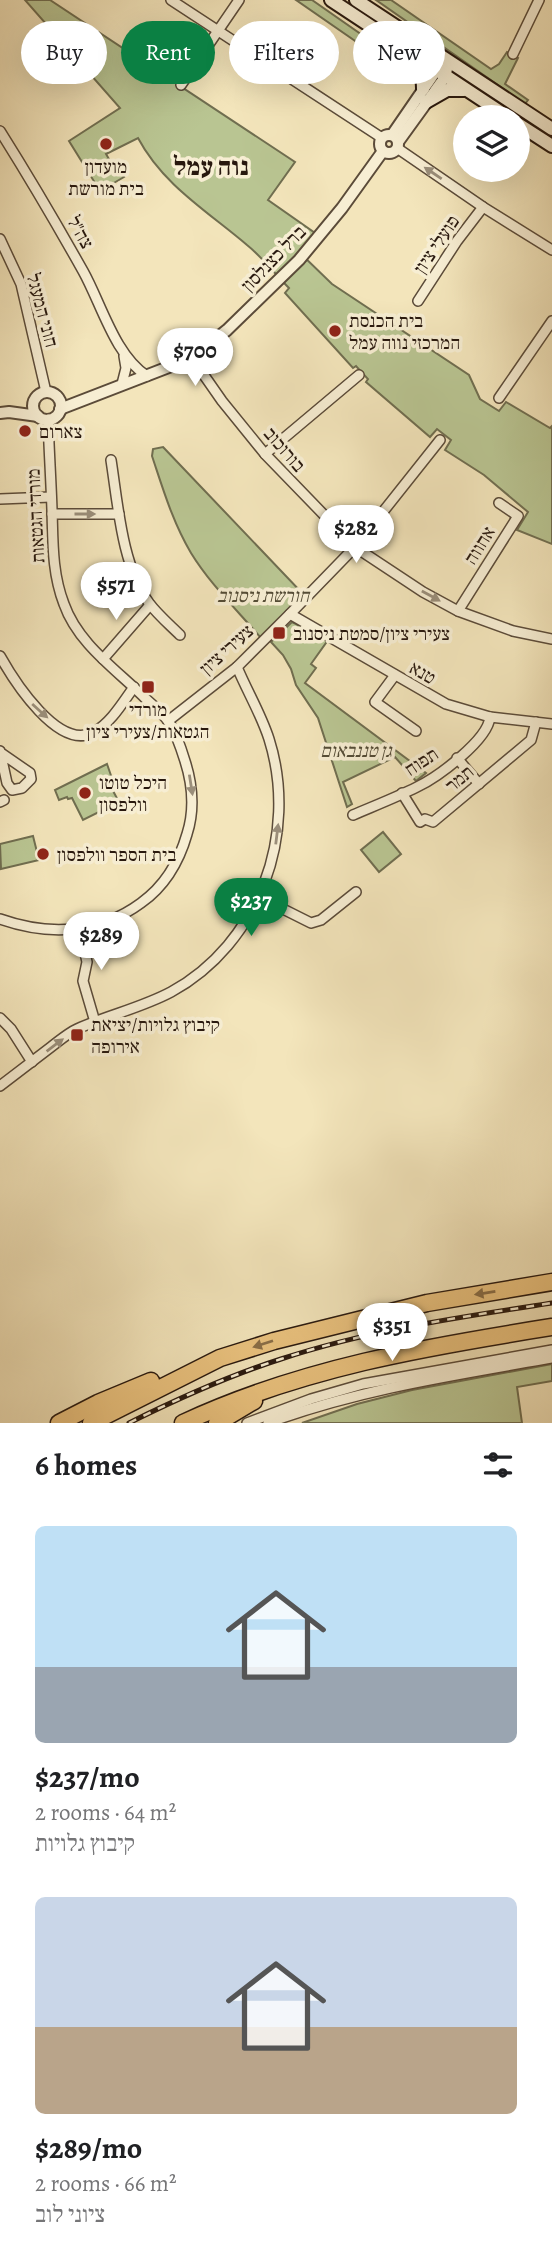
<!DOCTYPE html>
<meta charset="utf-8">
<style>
body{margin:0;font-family:Alegreya,"Frank Ruhl Libre",serif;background:#f6f6f6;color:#202124;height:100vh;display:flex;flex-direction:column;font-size:26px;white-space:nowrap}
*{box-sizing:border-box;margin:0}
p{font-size:23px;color:#757577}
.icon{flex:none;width:38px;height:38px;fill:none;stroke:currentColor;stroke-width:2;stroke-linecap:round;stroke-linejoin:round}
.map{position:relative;height:1423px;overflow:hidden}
.side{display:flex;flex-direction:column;background:#fff;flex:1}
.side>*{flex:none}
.top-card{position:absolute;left:21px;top:21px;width:511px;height:63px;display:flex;gap:14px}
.buttons{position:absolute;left:453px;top:105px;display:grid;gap:14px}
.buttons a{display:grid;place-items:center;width:77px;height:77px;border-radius:50%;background:#fff;box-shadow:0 7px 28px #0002;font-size:35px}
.price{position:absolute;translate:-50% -60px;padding:0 16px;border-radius:24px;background:#fff;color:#222;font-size:23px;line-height:46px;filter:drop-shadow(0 2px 4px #0008)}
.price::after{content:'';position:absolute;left:50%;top:42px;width:21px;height:16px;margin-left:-10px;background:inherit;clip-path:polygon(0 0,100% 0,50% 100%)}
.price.selected{background:#0b8043;color:#fff}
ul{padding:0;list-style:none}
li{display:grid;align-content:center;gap:14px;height:371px;padding:0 35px}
li span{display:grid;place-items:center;height:217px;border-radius:10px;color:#555}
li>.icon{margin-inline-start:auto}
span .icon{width:126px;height:126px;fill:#fffc;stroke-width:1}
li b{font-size:30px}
h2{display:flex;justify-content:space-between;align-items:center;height:84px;padding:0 35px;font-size:30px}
.tag{padding:0 24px;border-radius:32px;background:#fff;box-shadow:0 7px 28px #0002;font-size:24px;line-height:63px}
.tag.selected{background:#0b8043;color:#fff}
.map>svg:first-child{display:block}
.green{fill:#b9c592;stroke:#706e50;stroke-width:2}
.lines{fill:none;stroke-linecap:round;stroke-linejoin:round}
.minor-casing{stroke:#5b4b39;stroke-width:12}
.tertiary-casing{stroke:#5b4b39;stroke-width:14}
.secondary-casing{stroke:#28180e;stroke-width:16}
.motorway-casing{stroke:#28180e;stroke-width:19}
.minor{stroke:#f7eed3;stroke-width:9}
.tertiary{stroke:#f7eed3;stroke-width:10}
.secondary{stroke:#f7eed3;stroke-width:12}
.motorway{stroke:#eac27e;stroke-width:16}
.rail-casing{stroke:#28180e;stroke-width:5}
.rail{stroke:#f7eed3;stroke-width:2.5;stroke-dasharray:8;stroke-linecap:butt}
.oneway{fill:#9a8e7a}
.oneway2{fill:#896d46}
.poi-dot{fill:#8f2418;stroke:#f7eed3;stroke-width:2.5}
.labels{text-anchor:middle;stroke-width:7;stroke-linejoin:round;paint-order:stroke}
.poi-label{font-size:19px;fill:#28180e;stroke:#f7eed3;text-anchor:start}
.street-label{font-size:19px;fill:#28180e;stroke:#f7eed3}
.park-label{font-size:19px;font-style:italic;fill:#544c36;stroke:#f7eed3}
.district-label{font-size:26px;font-weight:bold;fill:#28180e;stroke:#f7eed3}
</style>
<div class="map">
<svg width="552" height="1423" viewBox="0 0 552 1423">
<rect width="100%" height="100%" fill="#f3e5bb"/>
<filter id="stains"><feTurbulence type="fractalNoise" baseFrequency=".00286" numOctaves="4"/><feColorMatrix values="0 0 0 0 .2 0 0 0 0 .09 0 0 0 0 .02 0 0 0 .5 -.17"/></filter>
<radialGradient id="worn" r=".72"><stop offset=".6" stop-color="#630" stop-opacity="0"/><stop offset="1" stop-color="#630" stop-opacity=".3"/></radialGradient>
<g class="green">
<path d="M25 0H50L295 162 268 200 315 233 299 252 332 284 469 375 480 399 499 411 506 402 550 428 552 426V544L517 530 528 512 484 475 445 450 451 440 437 429 430 437 366 382 368 379 356 366 353 368 285 293 289 288C275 274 262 257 247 245 207 211 163 185 138 138L106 154 113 166 116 165 124 177 100 191 69 141 120 108Z"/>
<path d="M296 0H312L375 44 361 45Z"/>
<path d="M376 0H391L491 69 499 64 507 52 518 58 505 84 528 100 525 104Z"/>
<path d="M163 447 304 595 261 638C237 610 210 584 191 553 173 523 163 489 152 456L153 449Z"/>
<path d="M292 622 328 640 311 664 316 668 305 683 426 773 416 781 395 757 343 782 352 804 347 807 318 718 296 685 291 669 283 655 271 642Z"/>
<path d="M107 764 115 787 112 789 119 802 83 820 72 798 68 799 67 797 59 800 55 790Z"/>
<path d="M383 832 401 854 379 872 361 850Z"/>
<path d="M33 836 39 860 1 869 0 844Z"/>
<path d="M552 1364V1381L517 1387 522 1423H302L357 1404 412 1390Z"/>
</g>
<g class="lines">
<g class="minor-casing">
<g id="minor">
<path d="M171 0 382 138"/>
<path d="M513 54 539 0"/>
<path d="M181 85 239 0"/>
<path d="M0 131C29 177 56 223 83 271 101 303 115 356 147 376"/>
<path d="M397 148 483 207 552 250"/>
<path d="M0 239 21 284 46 392"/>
<path d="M418 301 457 241 483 207"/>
<path d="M192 358 222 401 265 454 355 547 423 592 458 611 513 631 552 639"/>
<path d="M122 384 126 368 124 356"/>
<path d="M499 398 552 321"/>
<path d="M265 454 359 375"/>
<path d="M111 460C118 505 122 566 149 603 158 615 170 625 180 635"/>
<path d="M0 499 51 497"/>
<path d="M52 514H119"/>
<path d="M458 611 518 516 499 503"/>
<path d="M290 614 446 704 490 717 552 724"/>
<path d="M0 656C14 681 59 752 94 732 111 723 123 702 134 687"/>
<path d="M103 659 150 605"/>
<path d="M395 675 375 702 416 731"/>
<path d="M168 721 237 667 290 614 355 547 440 440"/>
<path d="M0 751 7 783 12 790 22 788 31 779 30 773 1 753"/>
<path d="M457 758 479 784"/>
<path d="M402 793 420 822 425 819 433 822 531 740 536 722"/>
<path d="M0 802 4 800"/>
<path d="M353 815C374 806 397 797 417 787 438 777 488 740 490 717"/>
<path d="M259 897 311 923 321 920 356 892"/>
<path d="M0 919C48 936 99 934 141 903 165 886 179 862 187 834 195 809 193 786 185 761 181 748 176 733 169 722 163 714 154 706 146 699 117 670 78 644 64 604 52 573 53 542 52 510 51 480 49 450 48 419"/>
<path d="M80 929 87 962 83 981 95 1022"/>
<path d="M0 1018 11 1029 32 1062"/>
<path d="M0 1086C17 1073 34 1060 51 1047 59 1041 68 1033 77 1029 108 1015 141 1008 171 992 259 944 299 834 269 739 261 714 247 691 237 667"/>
<path d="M247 1423 311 1399 363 1384 552 1350"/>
<path d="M268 1423C360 1389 456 1375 552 1358"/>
</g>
</g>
<g class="tertiary-casing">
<g id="tertiary">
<circle cx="389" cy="144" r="9"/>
<path d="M392 135 436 71 442 66"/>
<path d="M398 142 445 77 447 69"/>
<circle cx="47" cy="406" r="14"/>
<path d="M60 409 192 358 227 330 299 260 342 208 383 151"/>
<path d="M0 413 9 412 38 416"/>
</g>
</g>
<g class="secondary-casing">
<g id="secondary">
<path d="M331 0 508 117"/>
<path d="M356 0 552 129"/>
<path d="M411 58C420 68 423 76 423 89"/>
<path d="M426 102 447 90H464"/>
<path d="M518 124 552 146"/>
</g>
</g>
<g class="motorway-casing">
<g id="motorway">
<path d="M59 1423 98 1403 151 1381"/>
<path d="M91 1423 220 1358 274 1341 427 1303 552 1282"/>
<path d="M183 1423C301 1368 425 1347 552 1327"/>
<path d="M217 1423 254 1401"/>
</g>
</g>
<use href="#minor" class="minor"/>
<use href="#tertiary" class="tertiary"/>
<use href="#secondary" class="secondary"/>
<use href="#motorway" class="motorway"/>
<g class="rail-casing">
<path id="rail" d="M129 1423C179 1398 228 1376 281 1359 369 1330 461 1317 552 1303"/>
</g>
<use href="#rail" class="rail"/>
</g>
<defs><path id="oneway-solid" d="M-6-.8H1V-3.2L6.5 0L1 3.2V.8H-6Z" transform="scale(1.75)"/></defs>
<g class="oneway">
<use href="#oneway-solid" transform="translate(433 173) rotate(-146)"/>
<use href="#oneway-solid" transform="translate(85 514)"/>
<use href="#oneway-solid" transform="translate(431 596) rotate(29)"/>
<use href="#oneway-solid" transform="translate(40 711) rotate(42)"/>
<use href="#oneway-solid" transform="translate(191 785) rotate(81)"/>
<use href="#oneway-solid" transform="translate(277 834) rotate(-83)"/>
<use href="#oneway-solid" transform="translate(55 1045) rotate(-37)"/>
</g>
<g class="oneway2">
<use href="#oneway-solid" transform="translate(485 1293) rotate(171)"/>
<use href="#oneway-solid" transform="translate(263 1344) rotate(162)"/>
</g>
<g class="poi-dot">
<circle cx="106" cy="144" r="7"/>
<circle cx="335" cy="331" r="7"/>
<circle cx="25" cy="431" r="7"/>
<rect x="272" y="626" width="14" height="14" rx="3.5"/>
<rect x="141" y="680" width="14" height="14" rx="3.5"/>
<circle cx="85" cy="793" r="7"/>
<circle cx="43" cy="854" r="7"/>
<rect x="70" y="1028" width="14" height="14" rx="3.5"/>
</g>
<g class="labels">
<g class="poi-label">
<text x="106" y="173" text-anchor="middle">מועדון<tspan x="106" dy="22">בית מורשת</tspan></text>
<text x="349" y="327">בית הכנסת<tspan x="349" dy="22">המרכזי נווה עמל</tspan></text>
<text x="39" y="438">צארום</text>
<text x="293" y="640">צעירי ציון/סמטת ניסנוב</text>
<text x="148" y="716" text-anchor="middle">מורדי<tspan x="148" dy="22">הגטאות/צעירי ציון</tspan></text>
<text x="99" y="789">היכל טוטו<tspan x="99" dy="22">וולפסון</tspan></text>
<text x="57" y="861">בית הספר וולפסון</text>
<text x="91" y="1031">קיבוץ גלויות/יציאת<tspan x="91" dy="22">אירופה</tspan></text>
</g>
<g class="street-label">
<text transform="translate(81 232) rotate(61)" y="7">צה"ל</text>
<text transform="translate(436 244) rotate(-56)" y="7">פועלי ציון</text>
<text transform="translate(273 258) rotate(-46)" y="7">ברל כצנלסון</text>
<text transform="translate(43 310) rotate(75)" y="7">חוני המעגל</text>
<text transform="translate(285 449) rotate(49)" y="7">בורוכוב</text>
<text transform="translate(35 516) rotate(-93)" y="7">מורדי הגטאות</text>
<text transform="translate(479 545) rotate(-58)" y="7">אחווה</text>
<text transform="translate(226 649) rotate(-42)" y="7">צעירי ציון</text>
<text transform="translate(423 672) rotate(30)" y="7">טנא</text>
<text transform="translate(421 761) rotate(-33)" y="7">תפוח</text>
<text transform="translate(459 778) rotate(-40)" y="7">תמר</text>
</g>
<g class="park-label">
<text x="263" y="602">חורשת ניסנוב</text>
<text x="356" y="757">גן טננבאום</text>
</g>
<g class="district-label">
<text x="211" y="175">נוה עמל</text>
</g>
</g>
<rect width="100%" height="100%" filter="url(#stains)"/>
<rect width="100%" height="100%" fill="url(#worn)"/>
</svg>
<div class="buttons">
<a><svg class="icon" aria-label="layers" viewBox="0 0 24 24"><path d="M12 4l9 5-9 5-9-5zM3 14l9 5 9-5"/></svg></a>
</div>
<b class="price" style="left:195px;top:388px">$700</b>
<b class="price" style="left:356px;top:565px">$282</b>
<b class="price" style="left:116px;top:622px">$571</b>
<b class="price selected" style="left:251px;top:938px">$237</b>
<b class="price" style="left:101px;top:972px">$289</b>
<b class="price" style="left:392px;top:1363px">$351</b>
<div class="top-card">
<a class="tag">Buy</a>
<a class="tag selected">Rent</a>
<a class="tag">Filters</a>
<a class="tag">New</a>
</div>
</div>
<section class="side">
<h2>6 homes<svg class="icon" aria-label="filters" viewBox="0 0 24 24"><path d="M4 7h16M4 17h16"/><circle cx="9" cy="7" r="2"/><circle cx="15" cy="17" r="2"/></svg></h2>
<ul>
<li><span style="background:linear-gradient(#bfe0f5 65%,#9aa5b1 0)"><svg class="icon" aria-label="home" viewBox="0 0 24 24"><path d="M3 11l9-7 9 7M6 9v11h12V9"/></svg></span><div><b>$237/mo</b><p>2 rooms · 64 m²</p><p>קיבוץ גלויות</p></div></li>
<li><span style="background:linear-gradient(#c9d6e8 60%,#b9a48a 0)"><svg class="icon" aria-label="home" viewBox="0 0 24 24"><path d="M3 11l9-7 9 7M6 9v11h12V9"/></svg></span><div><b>$289/mo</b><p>2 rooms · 66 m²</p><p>ציוני לוב</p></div></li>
</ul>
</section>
